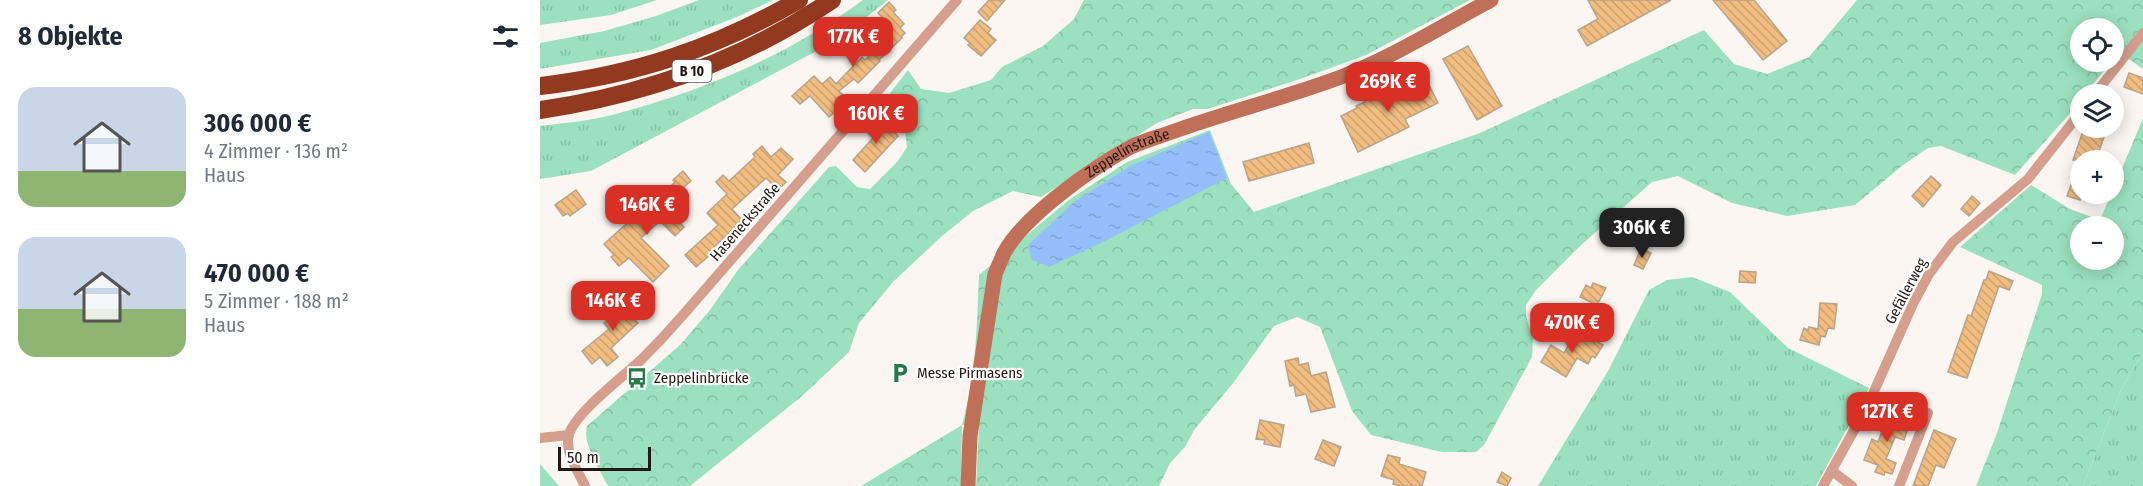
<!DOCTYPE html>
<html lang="de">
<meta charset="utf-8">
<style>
body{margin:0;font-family:"Fira Sans Condensed",sans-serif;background:#f6f6f7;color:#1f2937;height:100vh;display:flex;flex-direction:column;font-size:22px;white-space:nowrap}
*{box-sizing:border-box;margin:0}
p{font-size:20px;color:#747a83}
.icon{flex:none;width:33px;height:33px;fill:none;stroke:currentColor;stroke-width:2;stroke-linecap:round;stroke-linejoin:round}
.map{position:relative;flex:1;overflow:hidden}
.side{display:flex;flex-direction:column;background:#fff;width:540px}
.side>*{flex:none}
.fabs{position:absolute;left:1530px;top:18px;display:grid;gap:12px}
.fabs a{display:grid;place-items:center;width:54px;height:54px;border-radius:50%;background:#fff;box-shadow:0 3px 15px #0003;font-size:30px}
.scale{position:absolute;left:18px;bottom:15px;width:93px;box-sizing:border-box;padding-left:6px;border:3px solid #221912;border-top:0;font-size:16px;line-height:21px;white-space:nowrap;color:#221912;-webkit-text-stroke:4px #fff;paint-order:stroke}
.price{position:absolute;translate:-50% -51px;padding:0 14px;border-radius:12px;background:#d93025;color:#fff;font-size:20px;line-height:39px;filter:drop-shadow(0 2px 3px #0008)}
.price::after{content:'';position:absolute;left:50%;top:36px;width:18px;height:14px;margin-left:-9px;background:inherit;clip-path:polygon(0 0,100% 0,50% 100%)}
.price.selected{background:#222;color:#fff}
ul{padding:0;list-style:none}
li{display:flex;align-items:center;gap:18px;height:150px;padding:0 18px}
li span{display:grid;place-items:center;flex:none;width:168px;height:120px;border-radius:18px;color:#555}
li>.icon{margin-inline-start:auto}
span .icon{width:72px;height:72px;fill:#fffc;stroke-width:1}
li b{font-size:26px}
h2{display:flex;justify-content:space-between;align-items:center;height:72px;padding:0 18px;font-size:26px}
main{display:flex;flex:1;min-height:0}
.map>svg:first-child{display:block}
.grass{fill:url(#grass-tufts)}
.forest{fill:url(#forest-crowns);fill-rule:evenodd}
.water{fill:url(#water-ripples)}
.building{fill:url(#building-back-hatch);stroke:#b8a38d;stroke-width:1.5}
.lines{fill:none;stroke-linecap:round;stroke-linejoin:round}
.street{stroke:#d59e8d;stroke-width:10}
.secondary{stroke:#c07059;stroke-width:15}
.highway{stroke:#923a1f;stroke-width:18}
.labels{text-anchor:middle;stroke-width:4.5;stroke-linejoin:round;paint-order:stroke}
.shield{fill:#fff;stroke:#645e59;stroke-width:1.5}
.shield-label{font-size:14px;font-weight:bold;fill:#221912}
.street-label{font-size:15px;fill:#221912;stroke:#fff}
.poi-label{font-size:15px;fill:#221912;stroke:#fff;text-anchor:start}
</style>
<main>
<section class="side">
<h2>8 Objekte<svg class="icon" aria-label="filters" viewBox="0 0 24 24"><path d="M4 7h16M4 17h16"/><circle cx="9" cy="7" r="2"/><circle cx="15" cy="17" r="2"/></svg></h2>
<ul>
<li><span style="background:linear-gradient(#c9d6e8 70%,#8fb573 0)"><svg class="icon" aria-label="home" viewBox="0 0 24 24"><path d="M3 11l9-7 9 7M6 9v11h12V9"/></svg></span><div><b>306 000 €</b><p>4 Zimmer · 136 m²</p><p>Haus</p></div></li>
<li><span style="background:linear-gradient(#c9d6e8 60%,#8fb573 0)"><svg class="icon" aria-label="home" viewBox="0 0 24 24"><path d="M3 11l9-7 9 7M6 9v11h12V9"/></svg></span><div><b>470 000 €</b><p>5 Zimmer · 188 m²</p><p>Haus</p></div></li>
</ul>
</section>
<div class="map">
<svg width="1603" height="486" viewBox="0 0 1603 486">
<defs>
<pattern id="grass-tufts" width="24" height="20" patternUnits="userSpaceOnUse" patternTransform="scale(1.5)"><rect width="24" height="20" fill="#9be1bf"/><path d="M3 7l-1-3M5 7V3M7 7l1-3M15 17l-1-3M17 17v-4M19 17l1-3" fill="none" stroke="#85c0a3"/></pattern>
<pattern id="forest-crowns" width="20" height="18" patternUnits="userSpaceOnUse" patternTransform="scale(1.5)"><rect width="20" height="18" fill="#9be1bf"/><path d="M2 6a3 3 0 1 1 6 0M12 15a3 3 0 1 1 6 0" fill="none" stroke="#85c0a3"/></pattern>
<pattern id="water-ripples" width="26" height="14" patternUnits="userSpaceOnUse" patternTransform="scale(1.5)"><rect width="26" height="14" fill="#95bffc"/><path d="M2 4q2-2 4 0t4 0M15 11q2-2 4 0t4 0" fill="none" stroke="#80a4d7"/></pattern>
<pattern id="building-back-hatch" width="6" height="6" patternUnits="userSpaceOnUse" patternTransform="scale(1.5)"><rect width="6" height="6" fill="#f2bd81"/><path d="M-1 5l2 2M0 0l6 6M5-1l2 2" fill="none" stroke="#cfa26e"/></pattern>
</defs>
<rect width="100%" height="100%" fill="#fbf6f2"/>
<g class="grass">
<path d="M0 0H117L71 15 0 25Z"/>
<path d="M159 0H233L197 17 111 50 0 69V43L64 31 116 16Z"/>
<path d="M323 0H348L299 39 51 171 0 179V126C24 123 49 121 72 115 163 91 247 56 323 0Z"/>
<path d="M1152 277 1190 292 1248 348 1329 388 1276 486H998L1068 371 1109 290 1127 280Z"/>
<path d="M1603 352V486H1543L1581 390Z"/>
</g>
<g class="forest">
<path d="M544 0H930L826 55 763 78 668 109H653L617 123 501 197 473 191 433 211 402 236 353 282 319 323 309 352 262 396 150 486H68C60 470 42 444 47 426L140 345 170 310 198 270 289 167 296 166 317 187 330 189 358 161 367 147 365 131 348 103 350 93 368 70 381 89 409 93 451 80 462 67 503 46 534 19Z"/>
<path d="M1317 0H1603V69L1579 52 1574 58V28H1540V62H1571L1545 94H1540V101L1533 110 1475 175 1401 146 1388 148 1363 165 1315 205 1247 216 1192 203 1138 176 1112 182 1039 247 996 290 986 305V316L993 339 992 357 944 445 936 452H902L831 435 812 411 780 327 757 317 734 326 694 382 654 430 645 447 630 463 619 486H436L439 426 422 425 421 486H321L422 425C436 376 437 325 439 275L530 199 587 162 670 130 691 184 714 212 940 133 1164 30 1194 64 1227 74 1269 57Z"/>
<path d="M1603 118V352L1581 390 1543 486H1436L1457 433 1502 294V285L1420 247 1491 185 1530 209 1560 220 1571 194H1574V188ZM1540 226H1574V260H1540Z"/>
<path d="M0 464 19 486H0Z"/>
</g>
<path class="water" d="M669 132 687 178 563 242 509 267 492 260 488 245 534 202 590 166Z"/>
<g class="building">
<path d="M449 0H465L447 21 438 12Z"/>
<path d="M1048 0H1131L1047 46 1038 30 1058 19Z"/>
<path d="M1173 0H1214L1247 41 1223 60Z"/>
<path d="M349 2 356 10 353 12 364 24 360 28 365 33 361 37 362 38 339 60 340 61 318 83 314 79 299 91 308 100 289 117 270 96 260 104 252 96 274 76 282 84 290 77 296 84 322 57 325 60 338 47 332 40 349 24 338 13Z"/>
<path d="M440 20 451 29 448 33 456 40 441 56 428 45 430 43 424 38Z"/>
<path d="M928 46 962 106 937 120 903 59Z"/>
<path d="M1589 73 1603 78V94L1584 87Z"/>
<path d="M884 75 898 103 865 119 869 127 818 152 801 116 817 108 816 106 873 78 875 80Z"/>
<path d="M341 119 358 136 325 172 313 160 333 138 328 133Z"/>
<path d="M1554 128H1567L1556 160H1533L1543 131 1552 134Z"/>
<path d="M769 143 774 163 709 181 703 162Z"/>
<path d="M222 146 231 157 241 148 253 159 238 175 246 182 238 190 226 178 192 209 202 220 174 247 176 250 156 267 145 255 178 225 167 213 187 194 176 182 183 175 189 181 215 157 213 154Z"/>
<path d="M1539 163H1540V200L1527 196Z"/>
<path d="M143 171 151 181 137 193 131 186 135 182 133 180Z"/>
<path d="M1391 176 1401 185 1383 207 1372 196Z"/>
<path d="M36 190 46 204 30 216 28 213 23 216 15 205Z"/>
<path d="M127 191 148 214 139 222 144 227 135 236 120 221 101 238 129 266 113 282 89 258 79 266 71 257 74 255 64 244 94 217 96 220Z"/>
<path d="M1432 196 1440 203 1429 216 1421 209Z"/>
<path d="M1101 248 1111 253 1103 269 1094 265Z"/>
<path d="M1200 271 1216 272 1215 283 1199 282Z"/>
<path d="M1449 271 1473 281 1469 290 1459 286 1427 378 1408 372 1428 315 1431 316 1444 280H1446Z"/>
<path d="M1053 283 1066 288 1057 305 1040 297 1046 285 1051 288Z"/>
<path d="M85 294 100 310 93 318 98 323 71 348 78 357 67 366 60 357 52 364 42 351 69 329 64 323 76 312 71 307Z"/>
<path d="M1280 303 1297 304 1294 329 1288 328 1285 337 1281 336 1279 345 1260 340 1264 328 1268 330 1269 327 1278 329Z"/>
<path d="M1037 330 1063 345 1055 358 1052 356 1048 364 1037 358 1026 377 1001 362 1011 345 1024 353Z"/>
<path d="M758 358 759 365 768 363 771 376 786 372 795 407 771 412 766 394 756 396 754 385 750 386 745 361Z"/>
<path d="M1350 411 1371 419 1364 440 1355 437 1346 459 1356 463 1352 474 1345 472 1344 475 1335 472 1338 465 1324 460 1332 439 1338 442Z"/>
<path d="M720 420 744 425 740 447 724 444 725 440 716 439Z"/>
<path d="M1394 430 1416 439 1404 468 1396 465 1388 486H1373Z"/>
<path d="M783 440 801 447 794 466 775 459Z"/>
<path d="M848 455 860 458 859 464 886 472 882 486H860L853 484 854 480 841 476Z"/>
<path d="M962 472 971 478 967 486 957 482Z"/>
</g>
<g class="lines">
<g class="street">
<path d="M1555 94 1603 33"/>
<path d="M0 438 29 435"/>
<path d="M1292 471 1312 486"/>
<path d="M45 486C38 471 24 452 29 434 36 412 84 376 102 359 116 345 130 330 143 315L417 0"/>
<path d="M1283 486 1327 407 1373 304 1389 274 1413 242 1488 179 1540 113"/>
<path d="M1359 486 1388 413"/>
</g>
<path class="secondary" id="s1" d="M428 486 430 436 455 274C458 267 461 260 464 253 484 216 552 168 589 148 602 141 618 137 632 132 687 112 745 98 801 77 853 57 902 26 951 0"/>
<g class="highway">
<path d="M0 86C96 75 175 48 259 0"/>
<path d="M0 110C104 95 205 59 292 0"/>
</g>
</g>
<defs>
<g id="parking-bare" transform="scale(1.62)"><path d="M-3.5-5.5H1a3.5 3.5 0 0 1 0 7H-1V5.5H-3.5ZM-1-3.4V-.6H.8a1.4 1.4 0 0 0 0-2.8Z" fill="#26794a" stroke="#fff" stroke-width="2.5" paint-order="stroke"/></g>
<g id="bus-bare" transform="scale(1.62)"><path d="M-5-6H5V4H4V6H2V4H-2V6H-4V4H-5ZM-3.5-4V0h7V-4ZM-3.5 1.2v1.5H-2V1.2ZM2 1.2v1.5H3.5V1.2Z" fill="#26794a" stroke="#fff" stroke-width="2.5" paint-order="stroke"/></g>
</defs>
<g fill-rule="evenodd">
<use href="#parking-bare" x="360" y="373"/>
<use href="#bus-bare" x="97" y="378"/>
</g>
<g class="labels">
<rect class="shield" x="132.5" y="60" width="39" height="22" rx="4.5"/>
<g class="shield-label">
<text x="152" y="76">B 10</text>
</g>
<g class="street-label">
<text dy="5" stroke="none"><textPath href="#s1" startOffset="398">Zeppelinstraße</textPath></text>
<text transform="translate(205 222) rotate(-49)" y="5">Haseneckstraße</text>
<text transform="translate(1366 291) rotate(-62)" y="5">Gefällerweg</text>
</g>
<g class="poi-label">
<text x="377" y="378">Messe Pirmasens</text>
<text x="114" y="383">Zeppelinbrücke</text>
</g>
</g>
</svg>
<div class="fabs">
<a><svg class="icon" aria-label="locate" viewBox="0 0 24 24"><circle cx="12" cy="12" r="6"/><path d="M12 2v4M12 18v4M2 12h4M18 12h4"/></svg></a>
<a><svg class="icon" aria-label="layers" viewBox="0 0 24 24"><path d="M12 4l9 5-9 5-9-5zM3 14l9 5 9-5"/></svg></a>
<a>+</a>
<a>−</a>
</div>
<div class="scale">50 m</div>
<b class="price" style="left:313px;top:68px">177K €</b>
<b class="price" style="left:848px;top:113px">269K €</b>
<b class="price" style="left:336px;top:145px">160K €</b>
<b class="price" style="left:107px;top:236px">146K €</b>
<b class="price selected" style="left:1102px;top:259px">306K €</b>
<b class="price" style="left:73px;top:332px">146K €</b>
<b class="price" style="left:1032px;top:354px">470K €</b>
<b class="price" style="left:1347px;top:443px">127K €</b>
</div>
</main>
